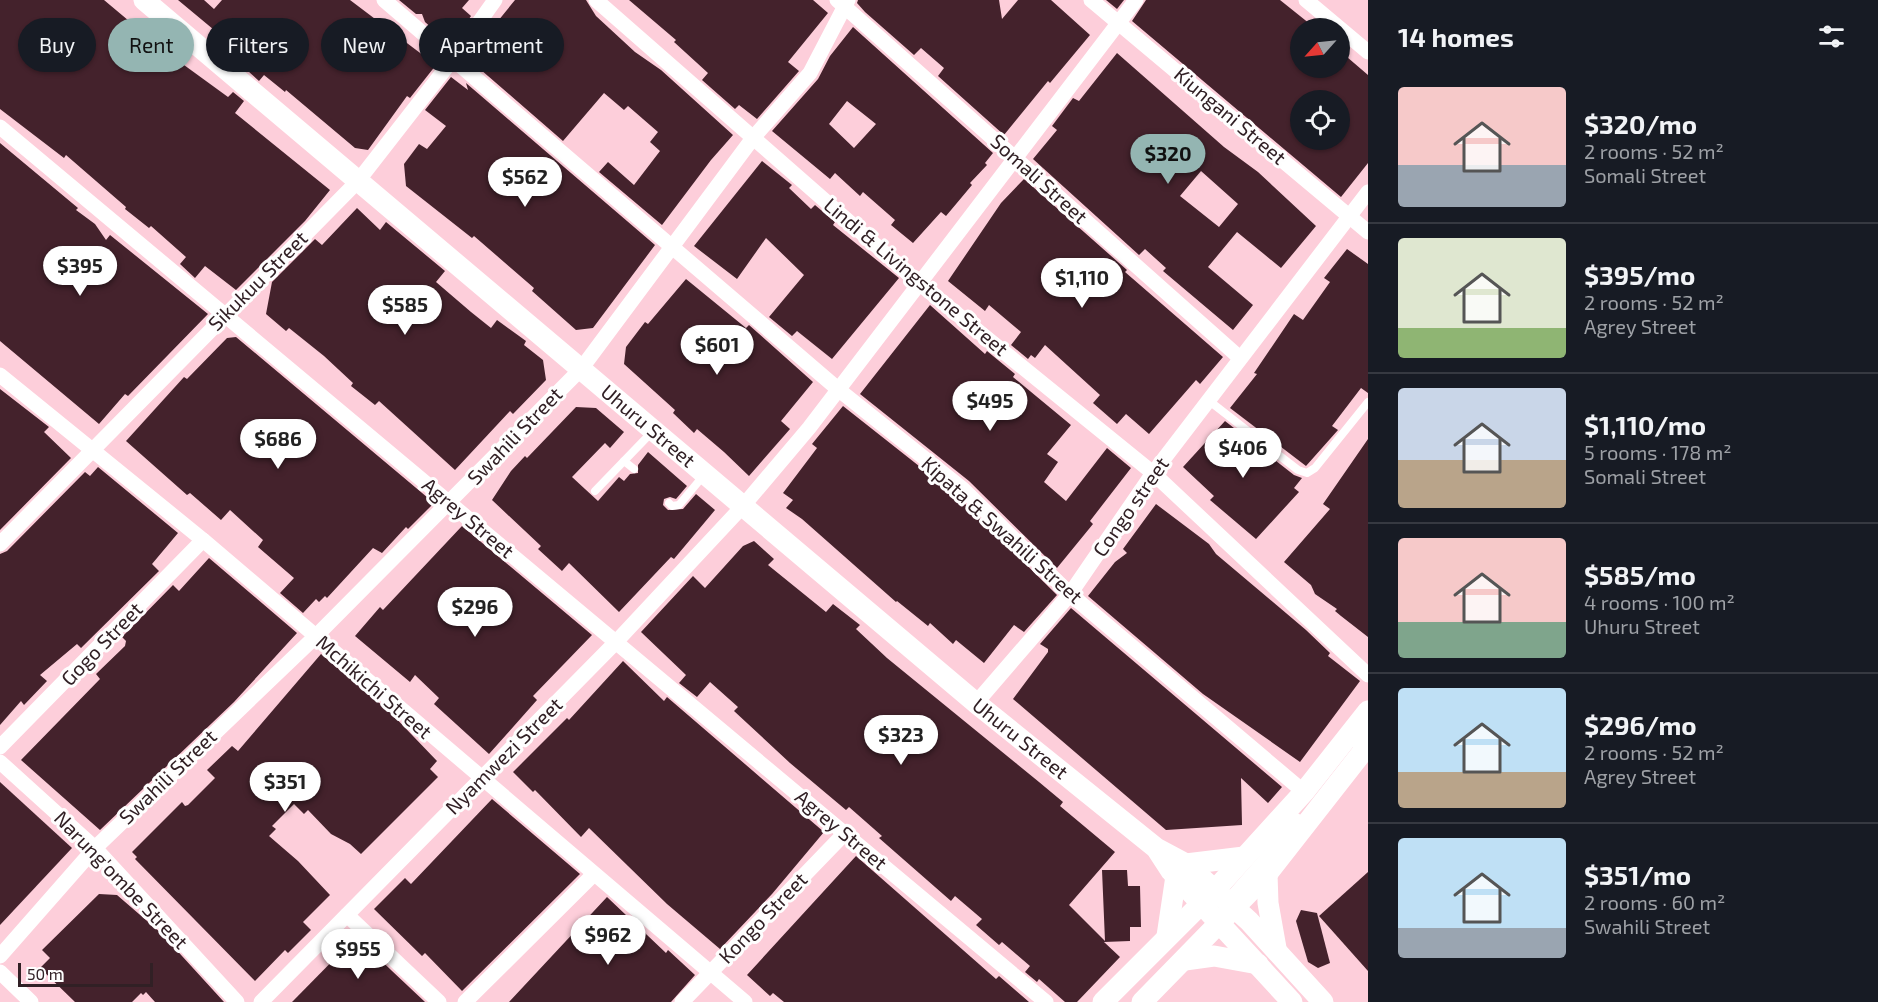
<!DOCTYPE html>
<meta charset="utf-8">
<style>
body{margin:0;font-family:"Exo 2",sans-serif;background:#20242c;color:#f1f3f6;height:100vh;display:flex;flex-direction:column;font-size:22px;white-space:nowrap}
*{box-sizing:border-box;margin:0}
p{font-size:20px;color:#9ea1a6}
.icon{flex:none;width:33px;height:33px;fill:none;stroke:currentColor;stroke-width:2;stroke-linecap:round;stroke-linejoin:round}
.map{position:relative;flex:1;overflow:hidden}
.sheet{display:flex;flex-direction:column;background:#171b24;width:510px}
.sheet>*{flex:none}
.guide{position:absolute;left:18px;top:18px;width:570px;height:54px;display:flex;gap:12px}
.needle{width:39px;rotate:243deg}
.buttons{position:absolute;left:1290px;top:18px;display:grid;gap:12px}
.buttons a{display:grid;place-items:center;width:60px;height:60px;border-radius:50%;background:#171b24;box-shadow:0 2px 4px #0004;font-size:30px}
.scale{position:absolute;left:18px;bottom:15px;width:135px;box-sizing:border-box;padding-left:6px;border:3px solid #312025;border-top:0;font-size:16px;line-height:21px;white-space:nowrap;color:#312025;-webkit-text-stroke:4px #fefefe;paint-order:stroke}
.price{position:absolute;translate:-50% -51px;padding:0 14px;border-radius:21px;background:#fff;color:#222;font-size:20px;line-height:39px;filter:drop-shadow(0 2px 3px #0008)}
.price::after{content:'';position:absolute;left:50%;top:36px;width:18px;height:14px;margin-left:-9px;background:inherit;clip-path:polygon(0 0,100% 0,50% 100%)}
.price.current{background:#94b5b2;color:#111}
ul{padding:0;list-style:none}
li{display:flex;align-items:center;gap:18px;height:150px;padding:0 30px}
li+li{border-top:2px solid #363941}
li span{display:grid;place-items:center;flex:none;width:168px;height:120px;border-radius:6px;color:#555}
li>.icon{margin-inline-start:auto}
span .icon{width:72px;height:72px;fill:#fffc;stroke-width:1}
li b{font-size:26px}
h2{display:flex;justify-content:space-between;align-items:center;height:72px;padding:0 30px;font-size:26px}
.pill{padding:0 21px;border-radius:27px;background:#171b24;box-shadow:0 2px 4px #0004;font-size:21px;line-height:54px}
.pill.current{background:#94b5b2;color:#111}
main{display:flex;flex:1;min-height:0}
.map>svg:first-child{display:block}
.building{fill:#44222c;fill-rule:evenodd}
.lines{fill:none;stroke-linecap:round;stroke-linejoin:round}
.lane{stroke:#fff;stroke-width:8}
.street{stroke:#fff;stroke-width:15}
.secondary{stroke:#fff;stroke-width:21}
.labels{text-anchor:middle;stroke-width:6;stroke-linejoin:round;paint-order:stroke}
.street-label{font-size:20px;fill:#312025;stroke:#fefefe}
</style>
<main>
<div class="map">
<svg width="1368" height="1002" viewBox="0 0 1368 1002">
<rect width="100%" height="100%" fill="#fdceda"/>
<g class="building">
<path d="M0 0H104L135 26 132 29 170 60 173 57 228 97 233 92 244 101 235 113 330 190 305 221 236 290 205 266 195 278 180 264 186 257 151 226 149 228 125 209 126 207 66 155 64 158 0 109Z"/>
<path d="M178 0H204L214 9 222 0H350L436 65 410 98 407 96 368 150 355 148 286 90 285 92 264 75 259 81 248 71 252 66 241 56 243 54Z"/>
<path d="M399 0H469L462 8 471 16 451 45 425 22 422 14H416Z"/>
<path d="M515 0H586L596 16 635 52 661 70 733 135 711 160 662 225 599 172 608 162 634 185 660 151 650 142 658 132 628 106 624 110 604 93 563 141 466 57 486 29 489 32Z"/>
<path d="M629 0H813L828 13 788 62 799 71 757 119 739 105 735 109 702 80 708 73 674 42 676 40Z"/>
<path d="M858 0H999L1002 19 1018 0H1051L1090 35 1050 83 1048 81 1004 135 938 76 944 68 921 48 914 55 865 12 857 3Z"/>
<path d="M1106 0H1124L1117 9Z"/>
<path d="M1146 0H1280L1315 28H1300V68H1340V51L1368 75V163L1341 197 1132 21ZM1300 100H1340V140H1300Z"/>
<path d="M853 27 993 153 985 163 987 165 970 183 972 185 946 216 941 212 913 243 891 225 895 220 863 192 860 196 835 173 830 179 772 131 818 79 830 56ZM847 101 876 124 854 148 829 124Z"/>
<path d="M1117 53 1224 147 1258 172 1316 226 1281 268 1237 232 1208 267 1253 305 1233 330 1163 271 1166 268 1145 249 1139 255 1033 159 1057 130 1052 126 1073 98 1079 101ZM1201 171 1238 204 1219 227 1180 196Z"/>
<path d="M451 77 468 90 466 83 655 245 593 328 576 330 532 291 534 288 474 236 472 238 406 186 404 164 419 144 427 149 446 126 425 110Z"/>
<path d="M0 143 78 208 76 210 95 224 106 240 110 235 208 314 128 396 125 394 99 424 0 341Z"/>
<path d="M762 161 792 185 789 188 811 209 815 205 835 222 833 225 899 278 832 359 797 331 792 336 769 317 804 275 766 238 737 279 694 246Z"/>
<path d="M1024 179 1127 270 1125 272 1223 357 1200 384 1196 380 1149 434 1126 414 1117 424 1093 403 1100 395 1045 345 1035 358 1031 355 1028 359 1011 345 1021 332 989 305 985 311 948 281 1001 203Z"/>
<path d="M357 208 380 230 386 222 445 271 436 282 471 312 491 328 497 320 526 341 524 345 543 360 546 380 513 414 510 411 455 470 379 401 375 405 351 386 353 383 324 356 289 328 286 331 266 314 272 282 315 239 322 245Z"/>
<path d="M1347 249 1368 264V393L1361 388 1332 426 1338 430 1306 466 1230 408 1257 374 1254 373 1294 314 1303 320 1330 282 1324 278Z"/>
<path d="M686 279 746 328 749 325 813 382 781 421 790 429 749 476 724 452 697 429 694 433 673 413 675 410 624 364 626 347 645 322 648 324Z"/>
<path d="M930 305 985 354 987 351 1015 374 1013 377 1071 425 1047 454 1058 462 1044 482 1066 501 1107 448 1131 468 1090 521 1093 524 1057 568 969 481 860 394Z"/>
<path d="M236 337 434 503 408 529 406 527 382 553 373 548 327 598 325 596 319 602 316 599 303 613 280 593 294 578 258 547 263 540 230 510 221 520 190 493 187 495 126 441 184 377 187 379 227 338Z"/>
<path d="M0 389 49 427 44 432 71 458 0 530Z"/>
<path d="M843 406 957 496 1057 595 1024 632 1014 625 984 663 956 640 953 644 930 623 928 626 897 601 896 602 802 519 786 508 793 500 783 493 817 448 812 444Z"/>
<path d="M576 407 596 408 624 432 610 448 605 443 572 477 598 501 619 477 624 481 630 474 638 473V465L648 452 687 486 676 499 670 497 664 499 663 505 668 510 683 509 696 494 715 510 674 559 671 557 619 612 569 563 562 571 538 549 541 546 492 500 511 471 525 456 527 458Z"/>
<path d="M1225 421 1294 475 1302 478 1294 488 1299 492 1256 539 1210 500 1214 496 1183 467Z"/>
<path d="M1368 439V637L1341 616 1335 611 1337 609 1315 594 1311 585 1284 562 1330 509 1323 504Z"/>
<path d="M98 467 178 533 152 564 159 571 81 648 77 644 40 675 47 681 24 705 21 701 0 725V554L7 551 85 472 90 476Z"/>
<path d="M1156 504 1209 544 1216 554 1306 630 1330 653 1328 656 1360 681 1300 762 1203 694 1088 596 1115 562 1127 553 1123 549Z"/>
<path d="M462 526 592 635 533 696 537 700 489 754 434 704 439 698 415 675 410 682 355 636 380 607 383 610Z"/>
<path d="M754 541 774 559 768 565 826 612 833 604 860 625 856 629 887 658 1039 782 1063 802 1060 806 1115 852 1069 905 1105 941 1102 870H1127L1128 886H1140L1141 927H1130V941L1104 942 1120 957 1077 1002H1065L1039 979 1037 982 1025 972 1030 966 1002 942 999 945 976 925 982 919 955 896 951 901 879 838 882 836 849 807 846 810 790 763 734 711 738 707 710 682 697 697 679 683 686 675 641 632 693 576 705 588 743 546Z"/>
<path d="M209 558 297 633 234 702 100 830 21 760 100 679 96 674 125 646 126 641 122 637 173 585 179 591Z"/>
<path d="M1071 608 1282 787 1268 803 1241 778 1242 825 1166 830 1013 699 1048 652V649L1040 644Z"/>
<path d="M321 654 389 711 437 761 430 769 438 777 361 854 350 844 331 834 308 810 304 814 294 804 272 826 276 829 269 836 298 861 330 895 303 922 311 930 288 953 285 950 255 981 135 859 137 857 132 852 182 802 185 806 188 805 215 778 207 770 232 746 238 751Z"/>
<path d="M623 661 664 701 667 697 824 832 772 894 720 949 667 904 589 828 581 837 535 790 533 792 513 772 567 718 569 720Z"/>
<path d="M0 782 72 848 0 925Z"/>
<path d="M492 799 580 874 462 991 425 953 422 956 374 909 405 878 411 884Z"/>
<path d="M856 856 996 979 999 976 1029 1002H784L773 993 770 996 747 975Z"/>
<path d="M1368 872V971L1319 916Z"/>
<path d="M99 894 117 895 161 933 224 1002H155L146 992 143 995 141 993 132 1002H75L40 968 50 958 42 950Z"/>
<path d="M607 897 666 953 668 950 695 975 671 1002H509Z"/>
<path d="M1301 910 1317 913 1330 963 1318 968 1308 962 1296 921Z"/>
<path d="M356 937 425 1002H292Z"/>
</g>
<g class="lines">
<g class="lane">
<path d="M1208 400 1298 470 1307 473 1315 468 1368 402"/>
<path d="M624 461 634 469"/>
<path d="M595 491 652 432"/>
<path d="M669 503 672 506 679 505 704 475"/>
<path d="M1356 745 1368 729"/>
<path d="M1227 899 1298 818"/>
</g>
<g class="street">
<path d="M384 0 839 390 963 489 1070 594 1304 792"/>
<path d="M596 0 920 284 1153 473 1368 675"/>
<path d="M837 0 1240 358"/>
<path d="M1091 0 1368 232"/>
<path d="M1306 0 1368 52"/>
<path d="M0 127 1046 1002"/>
<path d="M0 375 203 540 745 1002"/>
<path d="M0 544 358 181 453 59 495 0"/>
<path d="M976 703 1070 594 1153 473 1368 192"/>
<path d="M0 747 203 540"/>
<path d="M0 762 95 848 237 1002"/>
<path d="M347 915 439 1002"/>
<path d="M0 956 95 848 316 636 581 369 753 138 810 73 848 0"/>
<path d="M0 972 31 1002"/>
<path d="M261 1002 616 642 743 506 809 428 1136 0"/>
<path d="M465 1002 594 874"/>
<path d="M682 1002 845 833"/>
</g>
<g class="secondary">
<path id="s1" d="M144 0 976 703 1156 848 1186 864 1249 921 1323 1002"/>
<path d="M1158 851 1171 871 1292 1002"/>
<path d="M1186 864 1244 857"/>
<path d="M1267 874 1268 903 1276 948"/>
<path d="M1167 936 1176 876"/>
<path d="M1185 960 1214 956 1258 964"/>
<path d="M1103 1002 1214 891 1304 792 1368 711"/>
<path d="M1142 1002 1267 874 1368 745"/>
</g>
</g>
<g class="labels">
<g class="street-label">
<text transform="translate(1230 116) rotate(40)" y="7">Kiungani Street</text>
<text transform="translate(1039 179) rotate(42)" y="7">Somali Street</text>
<text transform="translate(916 277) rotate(40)" y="7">Lindi &amp; Livingstone Street</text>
<text transform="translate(258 281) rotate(-45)" y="7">Sikukuu Street</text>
<text dy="7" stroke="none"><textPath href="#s1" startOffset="660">Uhuru Street</textPath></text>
<text transform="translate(515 436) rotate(-46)" y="7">Swahili Street</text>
<text transform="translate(1131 507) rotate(-55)" y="7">Congo street</text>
<text transform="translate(468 518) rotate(40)" y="7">Agrey Street</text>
<text transform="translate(1002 530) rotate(42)" y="7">Kipata &amp; Swahili Street</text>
<text transform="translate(102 644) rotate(-46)" y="7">Gogo Street</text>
<text transform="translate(374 687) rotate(41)" y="7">Mchikichi Street</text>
<text dy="7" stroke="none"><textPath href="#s1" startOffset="1146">Uhuru Street</textPath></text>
<text transform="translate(504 756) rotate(-45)" y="7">Nyamwezi Street</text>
<text transform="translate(168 777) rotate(-44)" y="7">Swahili Street</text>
<text transform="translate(841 830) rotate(40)" y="7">Agrey Street</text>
<text transform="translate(121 880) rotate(46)" y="7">Narung'ombe Street</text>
<text transform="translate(763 918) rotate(-46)" y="7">Kongo Street</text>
</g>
</g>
</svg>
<div class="buttons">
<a><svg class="needle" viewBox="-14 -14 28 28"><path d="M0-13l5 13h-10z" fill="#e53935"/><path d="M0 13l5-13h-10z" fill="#9ea1a6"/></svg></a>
<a><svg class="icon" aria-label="locate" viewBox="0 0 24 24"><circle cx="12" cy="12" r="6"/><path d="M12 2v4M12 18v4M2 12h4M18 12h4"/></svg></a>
</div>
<div class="scale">50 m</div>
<b class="price current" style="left:1168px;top:185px">$320</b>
<b class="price" style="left:525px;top:208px">$562</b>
<b class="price" style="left:80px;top:297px">$395</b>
<b class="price" style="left:1082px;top:309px">$1,110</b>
<b class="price" style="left:405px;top:336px">$585</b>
<b class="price" style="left:717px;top:376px">$601</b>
<b class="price" style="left:990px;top:432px">$495</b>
<b class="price" style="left:278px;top:470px">$686</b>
<b class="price" style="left:1243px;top:479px">$406</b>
<b class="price" style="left:475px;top:638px">$296</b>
<b class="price" style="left:901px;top:766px">$323</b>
<b class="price" style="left:285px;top:813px">$351</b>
<b class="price" style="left:608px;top:966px">$962</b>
<b class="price" style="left:358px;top:980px">$955</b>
<div class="guide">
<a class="pill">Buy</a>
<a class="pill current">Rent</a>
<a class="pill">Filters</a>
<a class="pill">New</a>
<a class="pill">Apartment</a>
</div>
</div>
<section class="sheet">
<h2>14 homes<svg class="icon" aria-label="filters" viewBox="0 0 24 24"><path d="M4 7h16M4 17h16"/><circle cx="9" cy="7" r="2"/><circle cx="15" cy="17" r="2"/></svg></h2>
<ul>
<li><span style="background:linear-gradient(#f6c9c9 65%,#9aa5b1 0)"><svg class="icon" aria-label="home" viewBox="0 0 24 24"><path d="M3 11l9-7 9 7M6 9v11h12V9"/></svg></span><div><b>$320/mo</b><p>2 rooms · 52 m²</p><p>Somali Street</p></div></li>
<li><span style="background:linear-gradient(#dfe7d0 75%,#8fb573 0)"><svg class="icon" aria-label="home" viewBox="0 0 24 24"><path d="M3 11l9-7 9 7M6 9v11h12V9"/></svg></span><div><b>$395/mo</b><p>2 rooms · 52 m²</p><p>Agrey Street</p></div></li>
<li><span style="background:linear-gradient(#c9d6e8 60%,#b9a48a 0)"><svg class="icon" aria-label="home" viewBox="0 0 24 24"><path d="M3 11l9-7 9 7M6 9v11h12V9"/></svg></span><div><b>$1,110/mo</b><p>5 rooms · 178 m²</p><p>Somali Street</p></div></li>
<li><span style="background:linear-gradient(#f6c9c9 70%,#7fa58c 0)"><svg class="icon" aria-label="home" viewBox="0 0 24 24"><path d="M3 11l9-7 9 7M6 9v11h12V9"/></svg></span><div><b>$585/mo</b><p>4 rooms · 100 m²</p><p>Uhuru Street</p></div></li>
<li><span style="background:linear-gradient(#bfe0f5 70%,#b9a48a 0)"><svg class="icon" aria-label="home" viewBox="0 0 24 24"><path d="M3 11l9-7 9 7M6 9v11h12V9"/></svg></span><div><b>$296/mo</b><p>2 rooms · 52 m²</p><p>Agrey Street</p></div></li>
<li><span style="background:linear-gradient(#bfe0f5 75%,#9aa5b1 0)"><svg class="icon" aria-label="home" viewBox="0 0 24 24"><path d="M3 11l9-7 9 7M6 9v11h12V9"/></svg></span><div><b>$351/mo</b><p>2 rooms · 60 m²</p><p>Swahili Street</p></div></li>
</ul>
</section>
</main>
